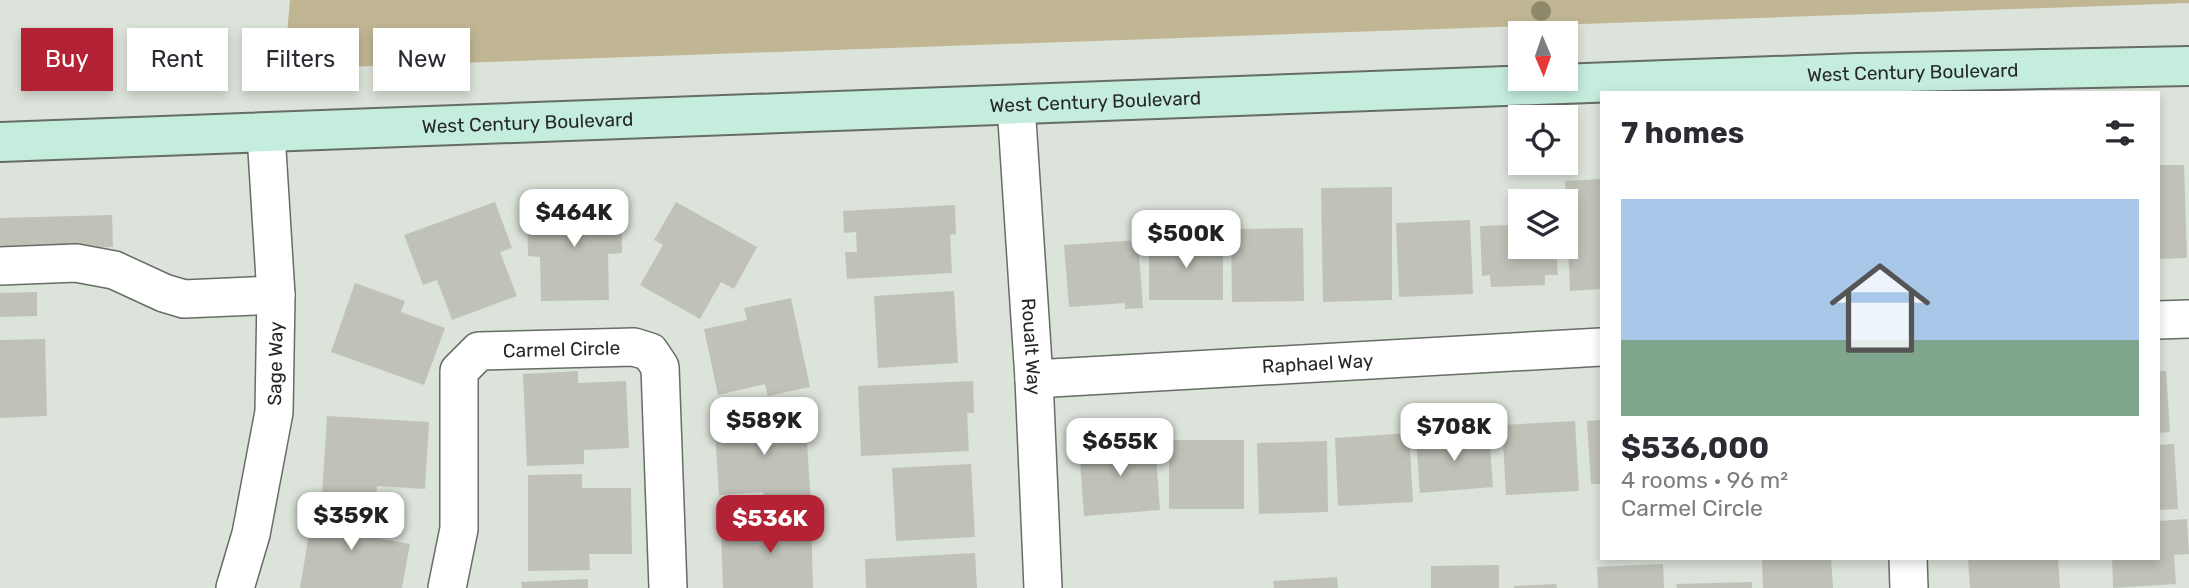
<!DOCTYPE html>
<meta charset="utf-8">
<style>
body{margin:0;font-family:Rubik,sans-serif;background:#f7f7f7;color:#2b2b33;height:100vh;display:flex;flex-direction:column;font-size:26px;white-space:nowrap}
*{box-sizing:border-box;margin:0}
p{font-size:23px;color:#7c7c81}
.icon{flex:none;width:38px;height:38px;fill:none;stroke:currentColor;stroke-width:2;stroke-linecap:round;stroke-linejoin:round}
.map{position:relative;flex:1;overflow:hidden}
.drawer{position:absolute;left:1600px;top:91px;width:560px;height:469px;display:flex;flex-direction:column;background:#fff;border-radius:0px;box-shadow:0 4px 10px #0003}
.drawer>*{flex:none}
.guide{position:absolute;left:21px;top:28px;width:665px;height:63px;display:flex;gap:14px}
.needle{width:46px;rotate:178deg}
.buttons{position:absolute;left:1508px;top:21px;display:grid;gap:14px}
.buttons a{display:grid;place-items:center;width:70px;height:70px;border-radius:0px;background:#fff;box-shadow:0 4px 10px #0003;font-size:35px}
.price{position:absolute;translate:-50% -60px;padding:0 16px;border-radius:14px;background:#fff;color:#222;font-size:23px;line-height:46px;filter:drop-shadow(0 2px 4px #0008)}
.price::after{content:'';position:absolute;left:50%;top:42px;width:21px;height:16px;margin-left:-10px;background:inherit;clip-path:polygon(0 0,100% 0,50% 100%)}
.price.current{background:#b42236;color:#fff}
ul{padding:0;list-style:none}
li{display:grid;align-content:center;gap:14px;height:371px;padding:0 21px}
li span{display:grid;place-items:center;height:217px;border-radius:0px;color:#555}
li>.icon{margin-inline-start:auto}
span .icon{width:126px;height:126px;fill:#fffc;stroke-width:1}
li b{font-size:30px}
h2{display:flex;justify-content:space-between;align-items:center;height:84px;padding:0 21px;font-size:30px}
.chip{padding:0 24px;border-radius:0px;background:#fff;box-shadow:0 4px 10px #0003;font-size:24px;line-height:63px}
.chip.current{background:#b42236;color:#fff}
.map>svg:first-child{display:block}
.green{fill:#c1b693}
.building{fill:#c0c2b8}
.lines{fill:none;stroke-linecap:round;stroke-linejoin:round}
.street-casing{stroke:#666d65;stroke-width:40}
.secondary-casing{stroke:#666d65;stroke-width:42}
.street{stroke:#fff;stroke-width:37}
.secondary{stroke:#c5eddd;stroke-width:38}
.tree{fill:#8e896a}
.labels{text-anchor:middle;stroke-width:5;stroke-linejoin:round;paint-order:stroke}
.street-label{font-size:19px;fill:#272926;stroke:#e9f0e7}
</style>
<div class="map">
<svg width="2189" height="588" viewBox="0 0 2189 588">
<rect width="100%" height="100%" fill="#dce3da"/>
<path class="green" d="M290 0H2189V3L284 69Z"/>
<g class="building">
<path d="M2158 165H2184L2187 258 2158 259Z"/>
<path d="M1601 179V289L1570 291 1565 181Z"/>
<path d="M1392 187V300L1323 302 1321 188Z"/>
<path d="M495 202 512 248 500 252 517 296 452 320 437 280 423 285 404 235Z"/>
<path d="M676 202 757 247 734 289 721 282 700 319 640 285 663 245 654 240Z"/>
<path d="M621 204 622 253 608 254 609 300 541 301 540 257 528 256 527 206Z"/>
<path d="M955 205 956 234 950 235 952 273 847 279 845 252H857L856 232 844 233 843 211Z"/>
<path d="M1521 208V247H1556L1558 275H1545V285L1491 287 1490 275 1482 276 1480 226 1510 225 1509 209Z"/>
<path d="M112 215 113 247 0 250V218Z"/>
<path d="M1470 220 1473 294 1399 297 1396 223Z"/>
<path d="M1303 228 1304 301 1232 302 1231 229Z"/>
<path d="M1138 240 1143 308 1125 309V303L1069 307 1064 245Z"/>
<rect x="1149" y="241" width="74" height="59"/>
<path d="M355 283 405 301 401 312 445 328 424 385 331 352Z"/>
<path d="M954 291 958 363 878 368 874 296Z"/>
<path d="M37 292V316L0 317V293Z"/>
<path d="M791 298 810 387 768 396 765 384 718 395 704 329 747 320 744 308Z"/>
<path d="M45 339 47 416 0 418V340Z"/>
<path d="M578 371V383L626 381 629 448 584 450V464L527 466 523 374Z"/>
<path d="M2158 371H2166L2170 432 2158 433Z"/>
<path d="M973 381 974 413H967L969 451 861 456 858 386Z"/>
<path d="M805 410 811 505 765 507 763 492 719 495 714 416Z"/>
<path d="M327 416 429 422 425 489 377 486 376 499 322 495Z"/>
<path d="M1601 420V484H1591L1587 421Z"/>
<path d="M1575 421 1579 491 1506 495 1502 425Z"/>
<path d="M1409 433 1413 502 1338 506 1335 438Z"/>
<path d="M1489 433 1493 487 1420 493 1416 438Z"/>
<rect x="1169" y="440" width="75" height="69"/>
<path d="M1155 441 1160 510 1084 516 1079 447Z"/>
<path d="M1327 441 1328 512 1259 514 1257 443Z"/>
<path d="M2174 444 2178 509 2158 510V445Z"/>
<path d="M971 464 975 537 896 541 892 468Z"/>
<path d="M582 474V488H631L632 554H589L590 570 528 571V475Z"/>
<path d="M314 504 381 516 377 538 410 544 402 588H300Z"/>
<path d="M811 515 813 588H723L721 533 763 531 762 517Z"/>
<path d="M2187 519 2189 554 2174 555 2176 584 2113 588 2112 558H2158V521Z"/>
<path d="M975 553 977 588H866L865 559Z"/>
<path d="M1762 558H1831L1833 588H1763Z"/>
<path d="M1968 558H2058L2060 588H1970Z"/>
<path d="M1663 564 1664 588H1598L1597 567Z"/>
<path d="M1499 565V588H1431V566Z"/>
<path d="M1337 577 1338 588H1274L1273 581Z"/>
<path d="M588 579V588H522L521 582Z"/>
<path d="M1752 582V588H1677L1676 584Z"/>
<path d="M1556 584 1557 588H1514V586Z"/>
</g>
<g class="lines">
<g class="street-casing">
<g id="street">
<path id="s1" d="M1016 105 1034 379 1043 588"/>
<path d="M0 266 76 263 114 270 164 293 184 299 276 295"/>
<path d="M2158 320 2189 319"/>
<path id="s2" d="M1034 379 1601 347"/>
<path d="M1908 558 1909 588"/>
<path id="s3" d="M235 588 251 534 274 412 276 295 266 134"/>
<path id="s4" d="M447 588 459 529V371L479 351 634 347 650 352 660 367 668 588"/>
</g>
</g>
<g class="secondary-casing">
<g id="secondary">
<path id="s5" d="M0 142 1857 73 2189 66"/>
</g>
</g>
<use href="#street" class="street"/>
<use href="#secondary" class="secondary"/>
</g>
<circle class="tree" cx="1541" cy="11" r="10"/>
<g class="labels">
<g class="street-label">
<text dy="7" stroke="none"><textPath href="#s5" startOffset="1914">West Century Boulevard</textPath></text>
<text dy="7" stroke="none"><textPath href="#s5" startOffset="1096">West Century Boulevard</textPath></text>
<text dy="7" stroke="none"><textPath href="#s5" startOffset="528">West Century Boulevard</textPath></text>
<text dy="7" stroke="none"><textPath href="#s1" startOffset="242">Roualt Way</textPath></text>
<text dy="7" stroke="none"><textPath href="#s4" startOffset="329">Carmel Circle</textPath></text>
<text dy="7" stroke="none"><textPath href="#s3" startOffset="229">Sage Way</textPath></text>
<text dy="7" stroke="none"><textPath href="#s2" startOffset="284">Raphael Way</textPath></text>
</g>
</g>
</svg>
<div class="buttons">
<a><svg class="needle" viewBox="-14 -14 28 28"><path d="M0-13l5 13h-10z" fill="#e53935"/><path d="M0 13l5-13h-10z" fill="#7c7c81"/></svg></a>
<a><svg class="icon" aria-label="locate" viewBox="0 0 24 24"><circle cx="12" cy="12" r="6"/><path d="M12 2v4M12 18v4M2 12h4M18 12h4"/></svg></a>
<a><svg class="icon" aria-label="layers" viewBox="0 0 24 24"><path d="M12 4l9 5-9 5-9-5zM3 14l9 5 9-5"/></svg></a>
</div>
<b class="price" style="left:574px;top:249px">$464K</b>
<b class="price" style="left:1186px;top:270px">$500K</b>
<b class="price" style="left:764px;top:457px">$589K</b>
<b class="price" style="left:1454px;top:463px">$708K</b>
<b class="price" style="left:1120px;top:478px">$655K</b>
<b class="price" style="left:351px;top:552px">$359K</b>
<b class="price current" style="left:770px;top:555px">$536K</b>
<div class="guide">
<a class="chip current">Buy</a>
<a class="chip">Rent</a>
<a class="chip">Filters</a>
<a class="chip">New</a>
</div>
<section class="drawer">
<h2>7 homes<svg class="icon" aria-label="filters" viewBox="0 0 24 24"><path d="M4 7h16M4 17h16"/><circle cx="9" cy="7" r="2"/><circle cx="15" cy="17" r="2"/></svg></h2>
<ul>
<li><span style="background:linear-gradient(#a9c7e8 65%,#7fa58c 0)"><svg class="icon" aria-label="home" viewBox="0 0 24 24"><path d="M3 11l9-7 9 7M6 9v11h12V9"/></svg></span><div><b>$536,000</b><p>4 rooms · 96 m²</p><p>Carmel Circle</p></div></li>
</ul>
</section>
</div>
